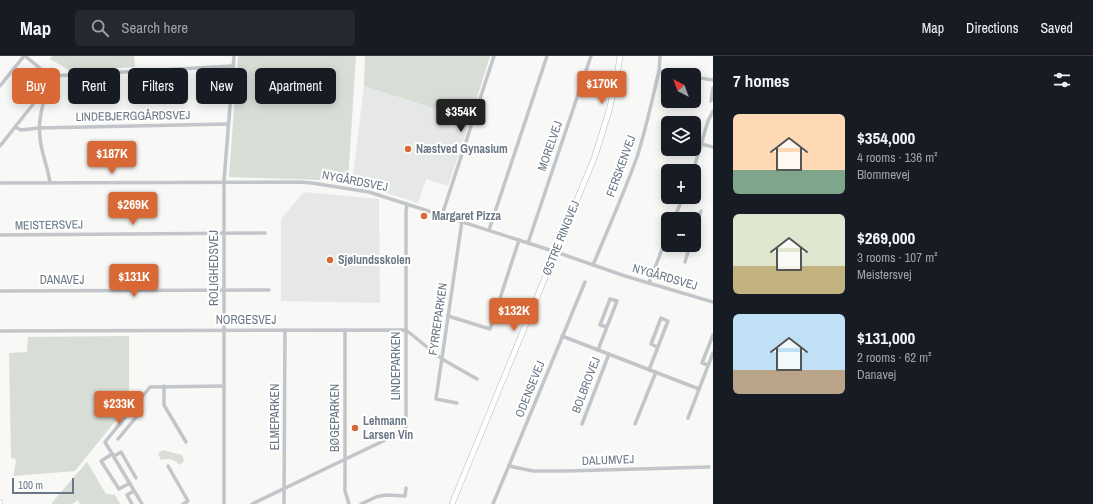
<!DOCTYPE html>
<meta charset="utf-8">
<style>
body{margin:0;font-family:"Archivo Narrow",sans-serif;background:#242831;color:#f1f3f6;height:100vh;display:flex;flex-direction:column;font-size:15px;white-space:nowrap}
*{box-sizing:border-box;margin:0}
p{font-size:13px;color:#9ea1a6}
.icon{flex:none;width:22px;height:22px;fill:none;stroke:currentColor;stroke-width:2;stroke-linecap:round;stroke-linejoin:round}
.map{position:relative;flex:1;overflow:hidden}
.panel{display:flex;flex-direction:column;background:#171b24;width:380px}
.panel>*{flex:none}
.guide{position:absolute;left:12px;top:12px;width:380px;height:36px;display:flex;gap:8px}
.needle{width:26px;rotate:319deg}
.buttons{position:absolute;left:661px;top:12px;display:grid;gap:8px}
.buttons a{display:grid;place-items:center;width:40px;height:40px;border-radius:6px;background:#171b24;box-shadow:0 2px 10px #0003;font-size:20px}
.scale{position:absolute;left:12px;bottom:10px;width:62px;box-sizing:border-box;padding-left:4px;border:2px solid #6a7785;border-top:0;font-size:11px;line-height:14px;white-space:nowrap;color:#6a7785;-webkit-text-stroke:3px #fff;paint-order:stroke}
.price{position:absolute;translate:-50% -34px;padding:0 9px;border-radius:4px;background:#d86937;color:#fff;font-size:13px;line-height:26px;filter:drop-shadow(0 1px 2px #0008)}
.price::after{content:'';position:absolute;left:50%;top:24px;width:12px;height:9px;margin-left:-6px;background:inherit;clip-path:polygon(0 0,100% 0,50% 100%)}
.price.selected{background:#222;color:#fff}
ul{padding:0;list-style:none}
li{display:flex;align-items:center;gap:12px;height:100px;padding:0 20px}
li span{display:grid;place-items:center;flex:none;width:112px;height:80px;border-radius:6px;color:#555}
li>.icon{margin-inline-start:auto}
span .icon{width:48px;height:48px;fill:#fffc;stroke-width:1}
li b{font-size:17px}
h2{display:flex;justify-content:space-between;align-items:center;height:48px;padding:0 20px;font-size:17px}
.chip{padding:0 14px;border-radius:6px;background:#171b24;box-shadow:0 2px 10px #0003;font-size:14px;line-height:36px}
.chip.selected{background:#d86937;color:#fff}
header{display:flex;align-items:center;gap:24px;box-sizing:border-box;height:56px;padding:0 20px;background:#171b24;border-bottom:1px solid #363941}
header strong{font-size:19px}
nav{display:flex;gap:22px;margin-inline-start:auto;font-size:14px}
.search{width:280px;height:36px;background:#242831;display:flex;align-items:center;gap:10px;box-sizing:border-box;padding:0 14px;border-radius:6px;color:#9ea1a6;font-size:15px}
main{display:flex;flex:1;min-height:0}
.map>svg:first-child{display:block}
.built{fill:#e6e7e7}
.green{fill:#d8ddd6}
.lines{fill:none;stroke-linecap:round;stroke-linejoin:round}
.secondary-casing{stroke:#b5b9be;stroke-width:6}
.street{stroke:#c2c5c9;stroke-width:3.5}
.secondary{stroke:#fff;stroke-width:5}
.poi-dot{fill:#d86937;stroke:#fff;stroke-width:1.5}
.labels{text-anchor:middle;stroke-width:4;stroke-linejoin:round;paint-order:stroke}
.street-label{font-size:12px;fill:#6a7785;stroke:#fff}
.poi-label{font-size:12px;font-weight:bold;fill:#6a7785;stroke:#fff;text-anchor:start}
</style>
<header>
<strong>Map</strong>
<div class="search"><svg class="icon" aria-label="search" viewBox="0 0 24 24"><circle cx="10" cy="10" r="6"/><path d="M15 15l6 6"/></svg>Search here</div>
<nav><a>Map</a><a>Directions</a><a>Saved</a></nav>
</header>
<main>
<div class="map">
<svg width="713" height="448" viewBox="0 0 713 448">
<rect width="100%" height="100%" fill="#f8f8f6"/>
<g class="built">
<path d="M364 30 470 64 448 130 426 123 418 147 367 131 352 128Z"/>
<path d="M304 136 379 143 380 247 281 245V163Z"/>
</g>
<g class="green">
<path d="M52 0H134L135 11 70 15 50 3Z"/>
<path d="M238 0H356L348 125 229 121Z"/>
<path d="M365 0H490L470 64 364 30Z"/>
<path d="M129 280V348L75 415 13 420 16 406 15 403 11 402 9 297 27 296 28 281Z"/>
<path d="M162 394 182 399 184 405 180 409C173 403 169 402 161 404L158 398Z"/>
<path d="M87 406 106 438 115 439 120 448H80L78 444 72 448H51L67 429Z"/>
</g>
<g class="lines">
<g class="secondary-casing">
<g id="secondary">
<path d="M0 446V448"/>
<path d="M452 448 595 100 609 55 617 20 620 0"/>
</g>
</g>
<g class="street">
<path d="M25 0 47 18 51 20 233 10"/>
<path d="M659 15 660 0"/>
<path d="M694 21 713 24"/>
<path d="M0 30 24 0"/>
<path d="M711 45 713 32"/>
<path d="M15 71 21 74 39 72 228 68"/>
<path d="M701 88 713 91"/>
<path d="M0 90 38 42"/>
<path d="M693 115 708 65 713 55"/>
<path d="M0 127 298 126 312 127 369 136 556 196 625 220 713 246"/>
<path d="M50 127C48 111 41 97 40 81 37 61 46 40 51 20"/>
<path d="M442 159 494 0"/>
<path d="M674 163 683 141"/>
<path d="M489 174 547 0"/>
<path d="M694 176 701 155"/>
<path d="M0 179 265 177"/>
<path d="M528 187 591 0"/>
<path d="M685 206 690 189"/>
<path d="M593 209C608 173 624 137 637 101 646 73 652 44 659 15L684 19"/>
<path d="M649 227 668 178"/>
<path d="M0 235 269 234"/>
<path d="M448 260 490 273 519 184"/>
<path d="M345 274V435L349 448"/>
<path d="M0 275 406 274 442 303 477 323"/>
<path d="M562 280 699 333"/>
<path d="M598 294 617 245 610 243 600 269 607 271"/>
<path d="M708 309 702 307 713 279"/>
<path d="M649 314 668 265 661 262 651 288 657 291"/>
<path d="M164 330V349L186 386"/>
<path d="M457 347 436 343 462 165"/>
<path d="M688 362 713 297"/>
<path d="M582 368 609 298"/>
<path d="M635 368 656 316"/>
<path d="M118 383 138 359 131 354"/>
<path d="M112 398 101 405 119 433 130 427"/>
<path d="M114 400 121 396 136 422"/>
<path d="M168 410 188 445 183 448"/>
<path d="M509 410 533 415H566L709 411"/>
<path d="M132 448 127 439 134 435"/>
<path d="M142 448 105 386 150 331 224 330"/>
<path d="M224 448V125L234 0"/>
<path d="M252 448 404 375 406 371V155L407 148"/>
<path d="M284 448 285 274"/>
<path d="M361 448 376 441 385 439 405 440 406 432"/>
<path d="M493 448 585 226"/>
</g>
<use href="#secondary" class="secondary"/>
</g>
<g class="poi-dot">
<circle cx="408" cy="93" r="4"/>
<circle cx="424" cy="160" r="4"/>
<circle cx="330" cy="204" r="4"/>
<circle cx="355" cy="372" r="4"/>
</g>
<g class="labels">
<g class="street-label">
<text transform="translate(133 60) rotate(-1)" y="4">LINDEBJERGGÅRDSVEJ</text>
<text transform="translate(550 90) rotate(-71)" y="4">MORELVEJ</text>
<text transform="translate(621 110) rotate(-70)" y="4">FERSKENVEJ</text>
<text transform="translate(355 125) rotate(11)" y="4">NYGÅRDSVEJ</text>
<text transform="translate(49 169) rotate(-1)" y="4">MEISTERSVEJ</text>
<text transform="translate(561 182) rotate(-68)" y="4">ØSTRE RINGVEJ</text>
<text transform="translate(214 212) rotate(-90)" y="4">ROLIGHEDSVEJ</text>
<text transform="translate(665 221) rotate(16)" y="4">NYGÅRDSVEJ</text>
<text x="62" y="228">DANAVEJ</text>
<text transform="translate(438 263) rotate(-82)" y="4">FYRREPARKEN</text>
<text x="246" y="268">NORGESVEJ</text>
<text transform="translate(396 310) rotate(-90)" y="4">LINDEPARKEN</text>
<text transform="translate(586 329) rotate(-69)" y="4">BOLBROVEJ</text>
<text transform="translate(530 333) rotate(-68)" y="4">ODENSEVEJ</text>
<text transform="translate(275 361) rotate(-90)" y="4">ELMEPARKEN</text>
<text transform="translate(335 362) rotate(-90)" y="4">BØGEPARKEN</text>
<text transform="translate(608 404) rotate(-2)" y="4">DALUMVEJ</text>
</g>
<g class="poi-label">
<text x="416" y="97">Næstved Gynasium</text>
<text x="432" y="164">Margaret Pizza</text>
<text x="338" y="208">Sjølundsskolen</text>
<text x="363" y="369">Lehmann<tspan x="363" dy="14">Larsen Vin</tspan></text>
</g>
</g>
</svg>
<div class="buttons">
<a><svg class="needle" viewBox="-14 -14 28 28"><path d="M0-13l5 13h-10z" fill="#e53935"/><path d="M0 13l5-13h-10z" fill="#9ea1a6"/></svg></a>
<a><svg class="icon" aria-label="layers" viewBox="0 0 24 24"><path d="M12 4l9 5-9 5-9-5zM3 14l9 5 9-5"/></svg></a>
<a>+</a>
<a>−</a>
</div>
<div class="scale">100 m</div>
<b class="price" style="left:602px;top:49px">$170K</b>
<b class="price selected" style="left:461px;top:77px">$354K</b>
<b class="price" style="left:112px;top:119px">$187K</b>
<b class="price" style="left:133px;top:170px">$269K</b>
<b class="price" style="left:134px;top:242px">$131K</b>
<b class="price" style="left:514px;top:276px">$132K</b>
<b class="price" style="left:119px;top:369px">$233K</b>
<div class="guide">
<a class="chip selected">Buy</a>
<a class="chip">Rent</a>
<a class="chip">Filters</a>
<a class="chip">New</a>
<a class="chip">Apartment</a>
</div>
</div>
<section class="panel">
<h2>7 homes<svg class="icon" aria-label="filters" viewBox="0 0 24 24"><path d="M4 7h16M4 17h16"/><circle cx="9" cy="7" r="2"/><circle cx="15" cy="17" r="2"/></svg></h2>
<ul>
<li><span style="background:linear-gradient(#ffd9b3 70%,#7fa58c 0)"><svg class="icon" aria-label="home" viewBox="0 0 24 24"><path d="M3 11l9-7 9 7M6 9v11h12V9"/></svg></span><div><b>$354,000</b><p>4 rooms · 136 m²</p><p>Blommevej</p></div></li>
<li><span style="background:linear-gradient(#dfe7d0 65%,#c2b280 0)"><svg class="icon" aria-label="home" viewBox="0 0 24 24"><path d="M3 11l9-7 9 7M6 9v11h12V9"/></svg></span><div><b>$269,000</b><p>3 rooms · 107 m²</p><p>Meistersvej</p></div></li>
<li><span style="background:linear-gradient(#bfe0f5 70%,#b9a48a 0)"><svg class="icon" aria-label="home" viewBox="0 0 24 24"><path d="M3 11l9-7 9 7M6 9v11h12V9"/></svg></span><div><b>$131,000</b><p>2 rooms · 62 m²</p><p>Danavej</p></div></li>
</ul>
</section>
</main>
